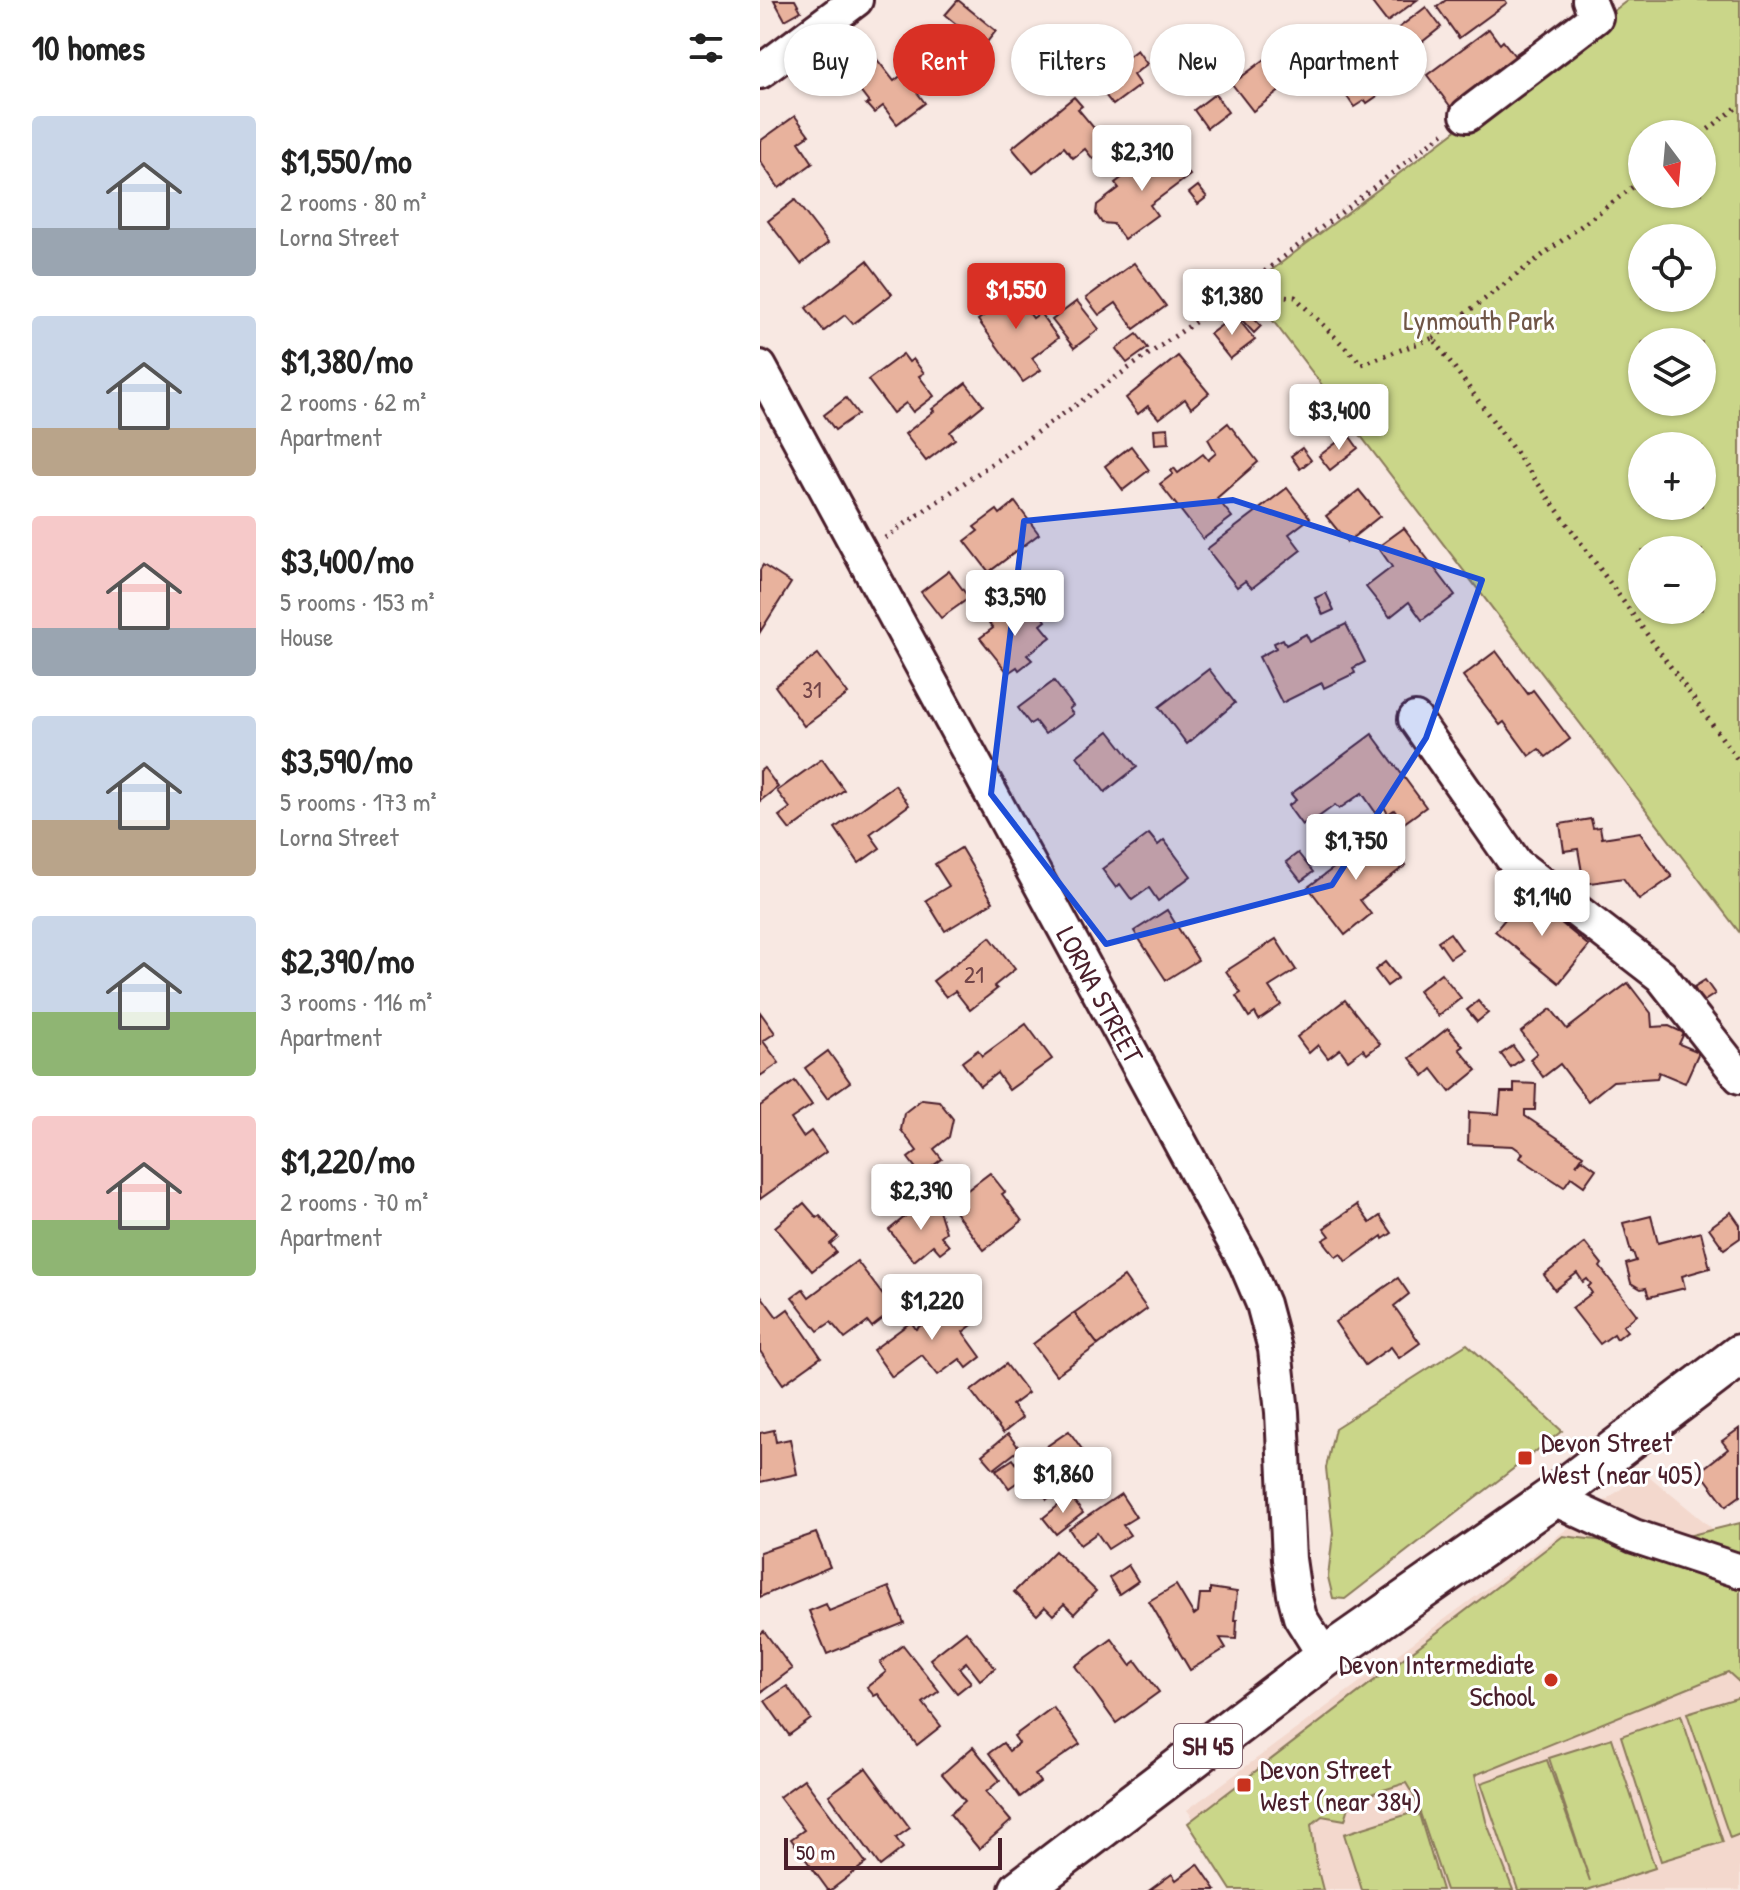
<!DOCTYPE html>
<meta charset="utf-8">
<style>
body{margin:0;font-family:"Patrick Hand",sans-serif;background:#f6f6f6;color:#222;height:100vh;display:flex;flex-direction:column;font-size:30px;white-space:nowrap}
*{box-sizing:border-box;margin:0}
p{font-size:26px;color:#767676}
.icon{flex:none;width:44px;height:44px;fill:none;stroke:currentColor;stroke-width:2;stroke-linecap:round;stroke-linejoin:round}
.map{position:relative;flex:1;overflow:hidden}
.panel{display:flex;flex-direction:column;background:#fff;width:760px}
.panel>*{flex:none}
.guide{position:absolute;left:24px;top:24px;width:760px;height:72px;display:flex;gap:16px}
.needle{width:52px;rotate:164deg}
.fabs{position:absolute;left:868px;top:120px;display:grid;gap:16px}
.fabs a{display:grid;place-items:center;width:88px;height:88px;border-radius:50%;background:#fff;box-shadow:0 2px 6px #0004;font-size:40px}
.scale{position:absolute;left:24px;bottom:20px;width:218px;box-sizing:border-box;padding-left:8px;border:4px solid #4a1f2b;border-top:0;font-size:22px;line-height:28px;white-space:nowrap;color:#4a1f2b;-webkit-text-stroke:6px #fff;paint-order:stroke}
.price{position:absolute;translate:-50% -68px;padding:0 18px;border-radius:8px;background:#fff;color:#222;font-size:26px;line-height:52px;filter:drop-shadow(0 2px 4px #0008)}
.price::after{content:'';position:absolute;left:50%;top:48px;width:24px;height:18px;margin-left:-12px;background:inherit;clip-path:polygon(0 0,100% 0,50% 100%)}
.price.current{background:#d93025;color:#fff}
ul{padding:0;list-style:none}
li{display:flex;align-items:center;gap:24px;height:200px;padding:0 32px}
li span{display:grid;place-items:center;flex:none;width:224px;height:160px;border-radius:8px;color:#555}
li>.icon{margin-inline-start:auto}
span .icon{width:96px;height:96px;fill:#fffc;stroke-width:1}
li b{font-size:34px}
h2{display:flex;justify-content:space-between;align-items:center;height:96px;padding:0 32px;font-size:34px}
.chip{padding:0 28px;border-radius:36px;background:#fff;box-shadow:0 2px 6px #0004;font-size:28px;line-height:72px}
.chip.current{background:#d93025;color:#fff}
main{display:flex;flex:1;min-height:0}
.map>svg:first-child{display:block}
.built{fill:#f3d8cd}
.green{fill:#cad689;stroke:#8a7a5a;stroke-width:2;fill-rule:evenodd}
.building{fill:#e8b29d;stroke:#4a1f2b;stroke-width:2}
.lines{fill:none;stroke-linecap:round;stroke-linejoin:round}
.minor-casing{stroke:#4a1f2b;stroke-width:38}
.major-casing{stroke:#4a1f2b;stroke-width:46}
.path{stroke:#4a1f2b;stroke-width:5;stroke-dasharray:2 6;stroke-linecap:butt}
.minor{stroke:#fff;stroke-width:32}
.major{stroke:#fff;stroke-width:40}
.marked{fill:#1d4ed8;fill-opacity:0.2;stroke:#1d4ed8;stroke-width:6;stroke-linejoin:round}
.poi-dot{fill:#c8321e;stroke:#fff;stroke-width:3}
.labels{text-anchor:middle;stroke-width:6;stroke-linejoin:round;paint-order:stroke}
.number-label{font-size:24px;fill:#724448}
.shield{fill:#fff;stroke:#80626b;stroke-width:2}
.shield-label{font-size:26px;font-weight:bold;fill:#4a1f2b}
.park-label{font-size:28px;fill:#705647;stroke:#fff}
.street-label{font-size:28px;fill:#4a1f2b;stroke:#fff}
.poi-label{font-size:28px;fill:#4a1f2b;stroke:#fff;text-anchor:start}
</style>
<main>
<section class="panel">
<h2>10 homes<svg class="icon" aria-label="filters" viewBox="0 0 24 24"><path d="M4 7h16M4 17h16"/><circle cx="9" cy="7" r="2"/><circle cx="15" cy="17" r="2"/></svg></h2>
<ul>
<li><span style="background:linear-gradient(#c9d6e8 70%,#9aa5b1 0)"><svg class="icon" aria-label="home" viewBox="0 0 24 24"><path d="M3 11l9-7 9 7M6 9v11h12V9"/></svg></span><div><b>$1,550/mo</b><p>2 rooms · 80 m²</p><p>Lorna Street</p></div></li>
<li><span style="background:linear-gradient(#c9d6e8 70%,#b9a48a 0)"><svg class="icon" aria-label="home" viewBox="0 0 24 24"><path d="M3 11l9-7 9 7M6 9v11h12V9"/></svg></span><div><b>$1,380/mo</b><p>2 rooms · 62 m²</p><p>Apartment</p></div></li>
<li><span style="background:linear-gradient(#f6c9c9 70%,#9aa5b1 0)"><svg class="icon" aria-label="home" viewBox="0 0 24 24"><path d="M3 11l9-7 9 7M6 9v11h12V9"/></svg></span><div><b>$3,400/mo</b><p>5 rooms · 153 m²</p><p>House</p></div></li>
<li><span style="background:linear-gradient(#c9d6e8 65%,#b9a48a 0)"><svg class="icon" aria-label="home" viewBox="0 0 24 24"><path d="M3 11l9-7 9 7M6 9v11h12V9"/></svg></span><div><b>$3,590/mo</b><p>5 rooms · 173 m²</p><p>Lorna Street</p></div></li>
<li><span style="background:linear-gradient(#c9d6e8 60%,#8fb573 0)"><svg class="icon" aria-label="home" viewBox="0 0 24 24"><path d="M3 11l9-7 9 7M6 9v11h12V9"/></svg></span><div><b>$2,390/mo</b><p>3 rooms · 116 m²</p><p>Apartment</p></div></li>
<li><span style="background:linear-gradient(#f6c9c9 65%,#8fb573 0)"><svg class="icon" aria-label="home" viewBox="0 0 24 24"><path d="M3 11l9-7 9 7M6 9v11h12V9"/></svg></span><div><b>$1,220/mo</b><p>2 rooms · 70 m²</p><p>Apartment</p></div></li>
</ul>
</section>
<div class="map">
<svg width="980" height="1890" viewBox="0 0 980 1890">
<rect width="100%" height="100%" fill="#f8e8e2"/>
<filter id="ink" filterUnits="userSpaceOnUse"><feTurbulence type="fractalNoise" baseFrequency=".0125" numOctaves="2"/><feDisplacementMap in="SourceGraphic" scale="16" xChannelSelector="R" yChannelSelector="G"/><feConvolveMatrix kernelMatrix="1 2 1 2 8 2 1 2 1" color-interpolation-filters="sRGB"/></filter>
<g filter="url(#ink)">
<path class="built" d="M884 1472 980 1551V1890H488L427 1810Z"/>
<g class="green">
<path d="M868 0H980V933L488 288ZM882 134H942V194H882ZM882 238H942V298H882ZM882 342H942V402H882ZM882 446H942V506H882ZM882 550H942V610H882Z"/>
<path d="M707 1344 802 1431 585 1599 573 1598 568 1577 573 1533 566 1468 575 1428Z"/>
<path d="M980 1523V1683L968 1672 715 1775 726 1821 753 1890H686L655 1798 646 1783 591 1800 585 1820 562 1816 551 1825 556 1863 563 1890H471L428 1823 803 1536 887 1546Z"/>
<path d="M980 1697V1834L970 1838 927 1713Z"/>
<path d="M921 1715 963 1842 901 1861 861 1736Z"/>
<path d="M852 1738 895 1868 827 1890H758L721 1783 787 1760 830 1881 789 1758Z"/>
<path d="M658 1811 682 1890H602L584 1834Z"/>
</g>
<g class="building">
<path d="M14 0H35L41 11 25 20Z"/>
<path d="M198 0 236 31 191 87 164 65 197 25 185 15Z"/>
<path d="M610 0H657L627 22Z"/>
<path d="M686 0H745L747 3 699 38 677 7Z"/>
<path d="M666 7 681 27 652 50 636 30Z"/>
<path d="M729 29 740 44 743 41 754 55 770 44 778 54 693 110 667 75Z"/>
<path d="M524 45 545 72 493 111 472 84Z"/>
<path d="M619 48 639 77 627 85 629 88 607 103 605 100 594 107 575 79Z"/>
<path d="M377 50 387 64 373 75 380 85 353 105 335 82Z"/>
<path d="M112 53 134 81 143 74 165 103 137 124 123 106 114 113 106 104 109 103 86 73Z"/>
<path d="M455 94 468 112 447 128 434 110Z"/>
<path d="M314 97 322 106 318 109 349 146 333 159 325 149 313 158 304 147 273 173 252 148Z"/>
<path d="M35 116 49 135 39 142 53 163 19 188 0 161V141Z"/>
<path d="M415 146 425 158 420 162 430 175 390 205 397 215 364 239 353 224 342 223 336 214 337 205 359 188 355 183 377 166 381 171Z"/>
<path d="M438 186 447 197 438 204 429 193Z"/>
<path d="M35 200 68 243 41 264 8 221Z"/>
<path d="M107 261 132 294 93 324 85 315 64 331 46 308Z"/>
<path d="M374 263 406 306 374 329 356 303 339 315 326 298Z"/>
<path d="M247 283 273 318 280 313 298 338 272 358 281 370 263 382 218 320 230 311 223 300Z"/>
<path d="M317 301 339 329 314 348 292 320Z"/>
<path d="M488 312 501 326 494 333 480 318Z"/>
<path d="M475 315 495 340 470 359 450 334Z"/>
<path d="M377 334 388 348 367 363 356 349Z"/>
<path d="M143 354 149 362 153 359 164 373 159 376 174 396 153 412 146 403 133 413 108 380Z"/>
<path d="M418 356 449 393 431 408 425 399 399 419 388 406 378 414 366 398Z"/>
<path d="M206 383 223 405 190 432 195 439 166 461 145 434 174 411 172 409Z"/>
<path d="M86 398 98 414 75 430 64 415Z"/>
<path d="M468 423 498 462 457 498 472 517 443 539 400 484 413 474 411 471 414 468 418 473 443 454 448 460 456 453 448 439Z"/>
<path d="M408 428 409 443 395 444 394 429Z"/>
<path d="M588 434 598 448 570 470 559 456Z"/>
<path d="M371 446 389 470 363 490 345 466Z"/>
<path d="M542 448 551 460 540 469 531 456Z"/>
<path d="M527 488 550 518 529 534 541 550 492 588 485 581 477 587 447 549Z"/>
<path d="M599 490 620 516 587 542 566 516Z"/>
<path d="M255 502 279 534 229 572 205 541 218 531 214 527 237 510 240 514Z"/>
<path d="M644 528 695 595 662 620 649 602 630 617 606 587 632 567 618 547Z"/>
<path d="M3 565 31 583 0 632V570Z"/>
<path d="M189 571 209 598 181 618 161 592Z"/>
<path d="M566 593 574 610 563 615 555 598Z"/>
<path d="M267 607 274 616 280 612 286 621 281 625 291 637 267 655 272 660 259 670 257 667 248 673 220 638 233 628 229 623 246 610 251 616Z"/>
<path d="M586 624 605 662 593 668 595 673 564 688 562 683 522 703 499 657 516 648 514 643 523 639 526 645 546 634 550 642Z"/>
<path d="M736 651 768 694 773 690 810 739 786 757 779 749 769 756 744 722 740 725 703 676Z"/>
<path d="M58 654 88 694 44 726 15 686Z"/>
<path d="M449 669 475 703 427 744 399 707Z"/>
<path d="M294 681 313 706 309 709 313 714 285 734 275 721 270 724 258 708Z"/>
<path d="M349 731 377 767 345 792 317 756Z"/>
<path d="M612 734 666 807 644 823 634 810 628 814 624 807 616 813 602 793 579 809 575 805 553 821 551 818 542 825 528 806 536 800 531 794Z"/>
<path d="M62 759 84 790 30 830 19 816 30 808 17 791Z"/>
<path d="M4 768 18 787 0 801V771Z"/>
<path d="M135 785 149 805 110 834 120 848 99 863 75 828Z"/>
<path d="M831 819 833 828 840 827 842 838 880 832 912 877 879 900 863 878 824 884 818 849 804 851 800 824Z"/>
<path d="M389 834 398 845 404 840 431 876 398 901 389 888 372 900 360 884 356 888 342 869Z"/>
<path d="M628 842 646 865 600 900 611 914 585 935 548 887 591 855 590 844Z"/>
<path d="M201 848 233 902 185 931 166 900 189 886 175 864Z"/>
<path d="M538 853 553 872 541 881 526 862Z"/>
<path d="M766 894 829 946 799 983 735 931Z"/>
<path d="M407 910 438 960 406 980 374 931Z"/>
<path d="M690 933 702 950 690 958 678 941Z"/>
<path d="M230 937 255 969 234 986 237 989 210 1010 195 991 186 997 173 981Z"/>
<path d="M516 939 536 970 509 987 521 1005 499 1020 495 1013 489 1017 476 996 481 993 466 971Z"/>
<path d="M625 962 638 978 627 986 615 970Z"/>
<path d="M681 973 701 998 678 1016 658 991Z"/>
<path d="M945 980 955 994 941 1003 934 987Z"/>
<path d="M868 983 891 1013 892 1027 909 1026 924 1033 919 1044 939 1052 925 1083 899 1072 897 1078 853 1081 828 1101 800 1064 783 1077 770 1059 777 1053 761 1032 791 1009 807 1029Z"/>
<path d="M585 1000 620 1044 607 1054 603 1049 588 1060 580 1049 568 1058 558 1045 549 1053 537 1037Z"/>
<path d="M718 1001 728 1013 717 1022 707 1010Z"/>
<path d="M0 1012 15 1033 3 1041 19 1063 0 1076Z"/>
<path d="M266 1024 292 1059 249 1090 237 1073 220 1086 202 1062 218 1050 222 1056Z"/>
<path d="M688 1028 703 1046 699 1049 717 1070 690 1092 672 1069 664 1076 650 1058Z"/>
<path d="M753 1046 762 1059 751 1067 741 1054Z"/>
<path d="M68 1051 90 1082 67 1098 45 1068Z"/>
<path d="M35 1081 52 1105 31 1119 43 1137 51 1131 66 1152 0 1199V1106Z"/>
<path d="M754 1083 776 1084 775 1110H765V1116L823 1155 816 1165 822 1159 836 1169 824 1186 811 1177 804 1187 760 1158 763 1153 753 1146 708 1144 709 1112 739 1114 741 1092H754Z"/>
<path d="M162 1099 179 1101 193 1119 189 1137 174 1149 182 1159 161 1175 148 1158 157 1151 141 1130 144 1113Z"/>
<path d="M230 1173 245 1192 242 1194 262 1221 224 1250 189 1204Z"/>
<path d="M44 1203 57 1218 60 1216 78 1237 70 1244 76 1252 52 1271 15 1227Z"/>
<path d="M177 1204 186 1232 181 1236 189 1246 180 1253 173 1245 154 1261 129 1230 159 1205 165 1213Z"/>
<path d="M597 1205 610 1223 620 1216 632 1233 623 1239 622 1236 586 1262 581 1254 576 1257 563 1240 570 1236 564 1228Z"/>
<path d="M971 1212 980 1225V1238L964 1249 949 1228Z"/>
<path d="M891 1216 898 1243 941 1232 950 1268 922 1276 925 1288 889 1297 886 1288 881 1289 871 1283 866 1264 876 1261 873 1252H871L863 1223Z"/>
<path d="M825 1243 842 1264 840 1267 877 1315 863 1326 867 1331 857 1339 854 1334 840 1344 812 1308 832 1293 828 1287 831 1284 827 1279 823 1282 817 1273 795 1290 784 1275Z"/>
<path d="M97 1261 134 1310 112 1327 108 1322 85 1339 71 1322 58 1331 32 1297 43 1289 49 1297Z"/>
<path d="M364 1277 387 1309 338 1345 314 1313Z"/>
<path d="M638 1278 649 1294 634 1306 660 1343 639 1358 631 1347 605 1365 575 1322Z"/>
<path d="M0 1294 17 1317 28 1309 61 1357 23 1384 0 1351Z"/>
<path d="M198 1297 216 1322 203 1332 221 1357 207 1368 200 1359 178 1375 162 1355 132 1377 113 1350 151 1322 156 1329Z"/>
<path d="M314 1313 338 1345 296 1375 273 1344Z"/>
<path d="M246 1364 268 1393 252 1405 262 1418 243 1433 211 1391Z"/>
<path d="M980 1428V1496L966 1506 940 1471 968 1449 962 1441Z"/>
<path d="M14 1430 16 1442 30 1439 37 1474 0 1482V1433Z"/>
<path d="M309 1431 334 1466 287 1499 269 1474 249 1488 236 1470 253 1459 258 1466Z"/>
<path d="M248 1434 260 1449 234 1469 222 1455Z"/>
<path d="M361 1494 376 1517 363 1525 370 1535 348 1549 337 1533 320 1545 309 1529Z"/>
<path d="M310 1496 323 1513 296 1534 283 1518Z"/>
<path d="M56 1533 70 1567 0 1597V1552Z"/>
<path d="M295 1551 336 1591 314 1614 304 1604 293 1615 285 1607 277 1615 254 1592Z"/>
<path d="M368 1565 378 1581 359 1594 349 1578Z"/>
<path d="M416 1585 434 1615 438 1612 440 1594H450V1588L477 1592 474 1620H477L476 1639 460 1638 466 1648 430 1670 389 1601Z"/>
<path d="M129 1587 144 1623 67 1654 49 1611 66 1604 69 1611Z"/>
<path d="M4 1631 32 1669 0 1693V1634Z"/>
<path d="M206 1631 235 1668 220 1680 206 1662 199 1668 211 1682 197 1693 170 1659Z"/>
<path d="M352 1639 371 1665 376 1661 399 1692 356 1723 315 1666Z"/>
<path d="M143 1645 179 1691 163 1703 181 1726 157 1745 118 1694 114 1696 107 1687 126 1672 120 1663Z"/>
<path d="M27 1686 51 1719 29 1735 5 1701Z"/>
<path d="M293 1707 320 1744 275 1775 280 1782 260 1797 229 1753 243 1743 249 1751 259 1743 254 1736Z"/>
<path d="M213 1747 240 1780 226 1792 251 1821 219 1849 190 1814 205 1801 182 1774Z"/>
<path d="M106 1768 150 1828 136 1838 143 1848 120 1866 69 1795Z"/>
<path d="M44 1779 106 1863 71 1890H68L31 1839 44 1830 19 1797Z"/>
<path d="M438 1864 456 1890H390L412 1874 416 1880Z"/>
</g>
<g class="lines">
<g class="minor-casing">
<g id="minor">
<path d="M0 72 96 0"/>
<path d="M707 115 836 17 829 0"/>
<path id="s1" d="M0 367 486 1264 503 1304 515 1349 522 1412 529 1559 534 1594 540 1617 565 1657"/>
<path d="M655 719 756 864 901 976 980 1077"/>
<path d="M792 1498 874 1536 980 1571"/>
</g>
</g>
<g class="major-casing">
<path id="major" d="M260 1890 565 1657 792 1498 980 1355"/>
</g>
<g class="path">
<path d="M942 134 980 105"/>
<path d="M478 292 535 297 602 364 673 338 980 763"/>
<path d="M673 338 882 180"/>
<path d="M125 538 478 292 684 133"/>
</g>
<use href="#minor" class="minor"/>
<use href="#major" class="major"/>
</g>
</g>
<path class="marked" d="M473 500 722 580 666 738 572 885 346 944 231 794 264 521Z"/>
<g class="poi-dot">
<rect x="757" y="1450" width="16" height="16" rx="4"/>
<circle cx="791" cy="1680" r="8"/>
<rect x="476" y="1777" width="16" height="16" rx="4"/>
</g>
<g class="labels">
<g class="number-label">
<text x="52" y="698">31</text>
<text x="214" y="983">21</text>
</g>
<rect class="shield" x="414" y="1724" width="68" height="44" rx="6"/>
<g class="shield-label">
<text x="448" y="1755">SH 45</text>
</g>
<g class="park-label">
<text x="719" y="330">Lynmouth Park</text>
</g>
<g class="street-label">
<text dy="10" stroke="none"><textPath href="#s1" startOffset="714">LORNA STREET</textPath></text>
</g>
<g class="poi-label">
<text x="781" y="1452">Devon Street<tspan x="781" dy="32">West (near 405)</tspan></text>
<text x="775" y="1674" text-anchor="end">Devon Intermediate<tspan x="775" dy="32">School</tspan></text>
<text x="500" y="1779">Devon Street<tspan x="500" dy="32">West (near 384)</tspan></text>
</g>
</g>
</svg>
<div class="fabs">
<a><svg class="needle" viewBox="-14 -14 28 28"><path d="M0-13l5 13h-10z" fill="#e53935"/><path d="M0 13l5-13h-10z" fill="#767676"/></svg></a>
<a><svg class="icon" aria-label="locate" viewBox="0 0 24 24"><circle cx="12" cy="12" r="6"/><path d="M12 2v4M12 18v4M2 12h4M18 12h4"/></svg></a>
<a><svg class="icon" aria-label="layers" viewBox="0 0 24 24"><path d="M12 4l9 5-9 5-9-5zM3 14l9 5 9-5"/></svg></a>
<a>+</a>
<a>−</a>
</div>
<div class="scale">50 m</div>
<b class="price" style="left:382px;top:193px">$2,310</b>
<b class="price current" style="left:256px;top:331px">$1,550</b>
<b class="price" style="left:472px;top:337px">$1,380</b>
<b class="price" style="left:579px;top:452px">$3,400</b>
<b class="price" style="left:255px;top:638px">$3,590</b>
<b class="price" style="left:596px;top:882px">$1,750</b>
<b class="price" style="left:782px;top:938px">$1,140</b>
<b class="price" style="left:161px;top:1232px">$2,390</b>
<b class="price" style="left:172px;top:1342px">$1,220</b>
<b class="price" style="left:303px;top:1515px">$1,860</b>
<div class="guide">
<a class="chip">Buy</a>
<a class="chip current">Rent</a>
<a class="chip">Filters</a>
<a class="chip">New</a>
<a class="chip">Apartment</a>
</div>
</div>
</main>
